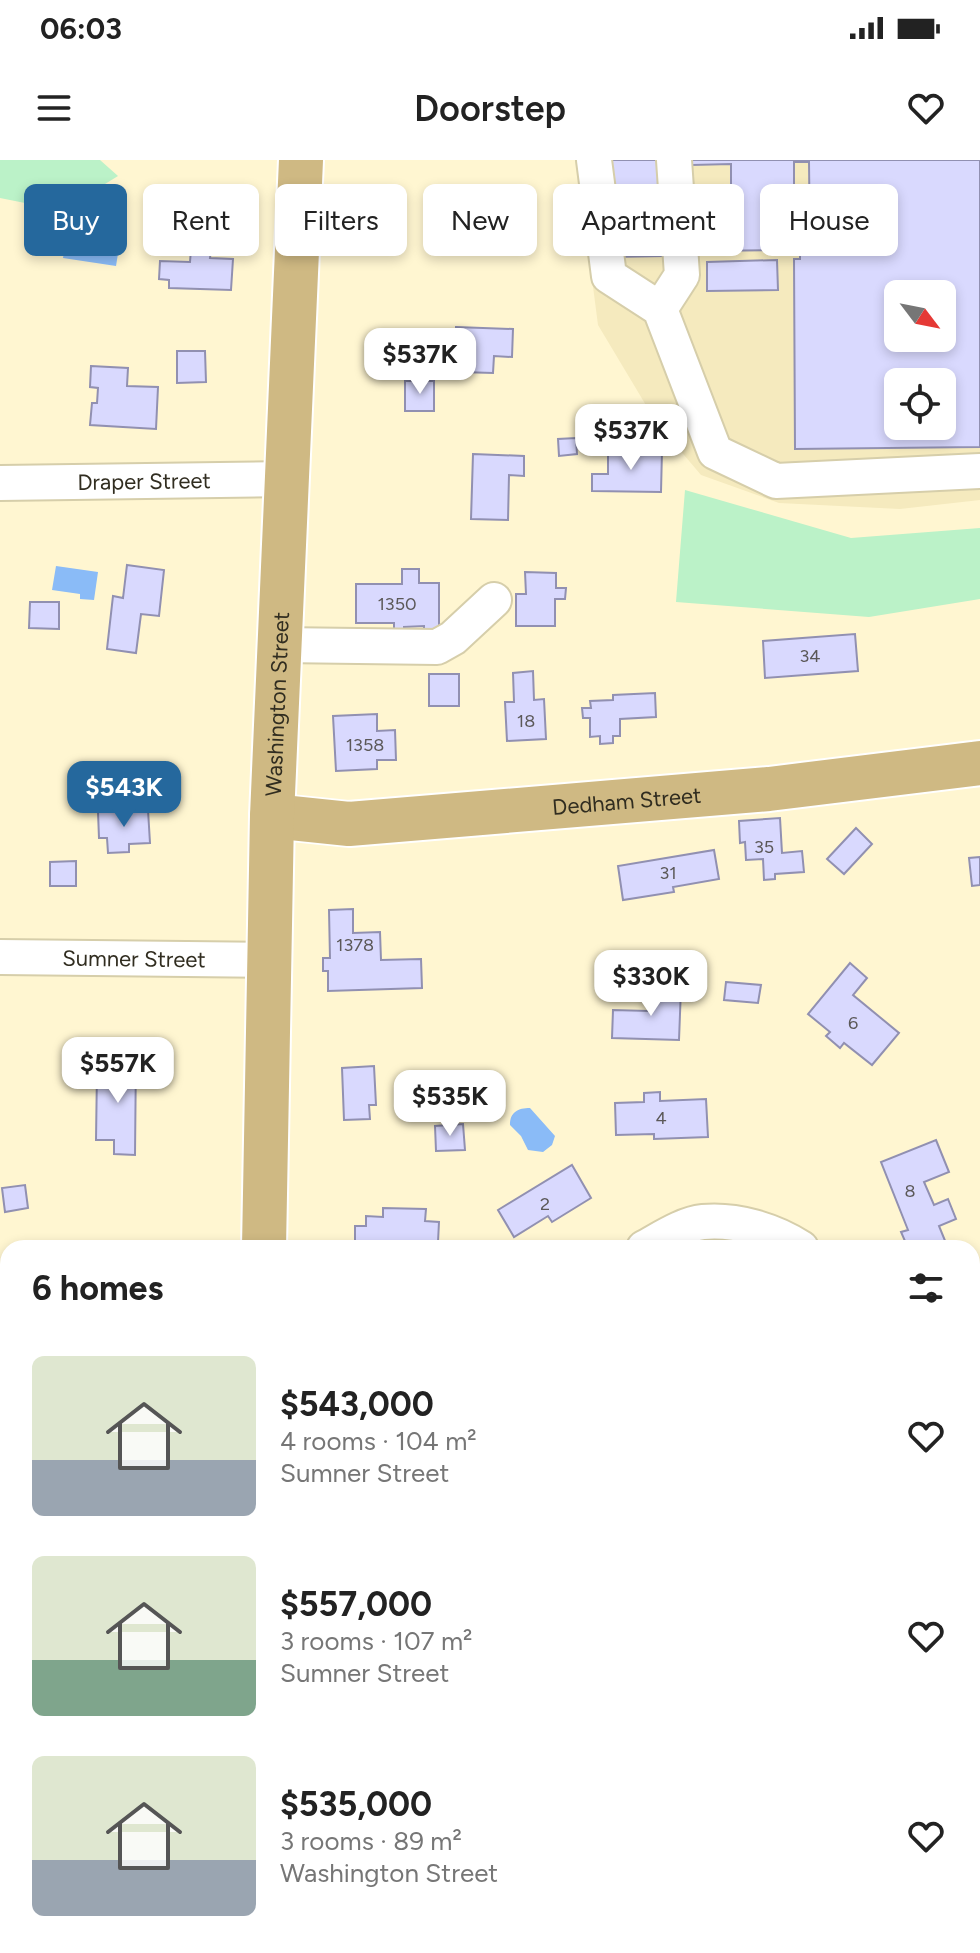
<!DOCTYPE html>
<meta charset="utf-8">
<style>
body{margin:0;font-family:Figtree,sans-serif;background:#f6f6f6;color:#222;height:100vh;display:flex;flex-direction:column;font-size:30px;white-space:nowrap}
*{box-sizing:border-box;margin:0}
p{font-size:26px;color:#767676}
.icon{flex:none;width:44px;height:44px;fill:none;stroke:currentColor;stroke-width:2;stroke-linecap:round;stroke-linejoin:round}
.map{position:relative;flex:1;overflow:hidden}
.side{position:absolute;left:0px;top:1080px;width:980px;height:714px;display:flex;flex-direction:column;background:#fff;border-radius:24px 24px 0 0;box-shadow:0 4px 12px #0003}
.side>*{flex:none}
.banner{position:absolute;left:24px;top:24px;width:932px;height:72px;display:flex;gap:16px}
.needle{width:52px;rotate:122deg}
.fabs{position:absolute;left:884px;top:120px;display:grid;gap:16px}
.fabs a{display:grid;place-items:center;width:72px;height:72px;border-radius:12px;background:#fff;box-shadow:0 4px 12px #0003;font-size:40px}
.price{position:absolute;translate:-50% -68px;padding:0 18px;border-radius:16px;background:#fff;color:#222;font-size:26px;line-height:52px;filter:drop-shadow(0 2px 4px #0008)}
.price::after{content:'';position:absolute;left:50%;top:48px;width:24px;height:18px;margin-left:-12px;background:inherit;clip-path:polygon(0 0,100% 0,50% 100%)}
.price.current{background:#25689d;color:#fff}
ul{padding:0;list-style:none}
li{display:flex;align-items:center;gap:24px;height:200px;padding:0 32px}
li span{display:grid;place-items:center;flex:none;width:224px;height:160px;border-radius:12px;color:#555}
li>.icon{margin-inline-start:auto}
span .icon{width:96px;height:96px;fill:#fffc;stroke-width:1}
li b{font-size:34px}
h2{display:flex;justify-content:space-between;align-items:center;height:96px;padding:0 32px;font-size:34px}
.pill{padding:0 28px;border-radius:12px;background:#fff;box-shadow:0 4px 12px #0003;font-size:28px;line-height:72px}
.pill.current{background:#25689d;color:#fff}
.status{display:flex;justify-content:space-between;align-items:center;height:56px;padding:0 40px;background:#fff;direction:ltr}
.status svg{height:22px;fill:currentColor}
header{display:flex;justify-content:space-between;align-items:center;height:104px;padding:0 32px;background:#fff;font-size:36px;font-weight:600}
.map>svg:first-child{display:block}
.built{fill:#f5eabe;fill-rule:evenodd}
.green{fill:#bbf2c8}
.water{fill:#8abbf7}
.building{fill:#d9d9fe;stroke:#9190b1;stroke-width:2;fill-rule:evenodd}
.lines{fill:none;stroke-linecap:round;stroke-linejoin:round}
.minor-casing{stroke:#d6ceaa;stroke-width:38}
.major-casing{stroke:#fff;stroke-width:48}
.minor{stroke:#fff;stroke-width:34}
.major{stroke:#cfb983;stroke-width:44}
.labels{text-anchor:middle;stroke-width:8;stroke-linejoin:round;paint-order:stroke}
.number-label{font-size:18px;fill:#5b5858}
.street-label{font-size:22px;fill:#312d20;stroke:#fff}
</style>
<div class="status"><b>06:03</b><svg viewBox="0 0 49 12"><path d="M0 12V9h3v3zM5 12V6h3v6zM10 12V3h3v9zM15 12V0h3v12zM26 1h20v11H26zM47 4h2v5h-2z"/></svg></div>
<header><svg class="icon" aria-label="menu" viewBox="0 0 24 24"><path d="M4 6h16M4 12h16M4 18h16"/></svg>Doorstep<svg class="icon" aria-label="heart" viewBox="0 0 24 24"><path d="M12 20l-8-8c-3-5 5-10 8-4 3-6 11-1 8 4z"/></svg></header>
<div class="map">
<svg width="980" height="1793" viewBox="0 0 980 1793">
<rect width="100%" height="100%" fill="#fff6d1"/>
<path class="built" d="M583 0H980V340L900 349 779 343 701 315 656 262 598 165 582 42ZM898 134H942V178H898ZM898 222H942V266H898Z"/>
<g class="green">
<path d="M0 0H100L118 16 92 32 25 43 0 38Z"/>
<path d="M685 330 851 378 980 368V439L869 457 676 442Z"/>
<path d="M980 1523V1793H675V1786H972V1538Z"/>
</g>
<g class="water">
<path d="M69 66 121 75 116 106 63 98Z"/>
<path d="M56 406 98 412 94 440 80 439V434L52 430Z"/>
<path d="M530 948 555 976 552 985 543 992 528 990 521 976 510 965C510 952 518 948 530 948Z"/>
</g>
<g class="building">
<path d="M610 0H660L663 96 612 97Z"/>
<path d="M692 0H980V287L795 289 794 99H800V90H810L809 2H794V90L705 91V41H731V4L692 5ZM898 134H942V178H898ZM898 222H942V266H898Z"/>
<path d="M191 89 211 90 210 98 233 99 231 130 169 128V120L159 119 160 101 190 102Z"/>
<path d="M777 100 778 130 707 131V102Z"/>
<path d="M456 167 513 169 512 197 494 196 493 213 460 212V204L448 203V184H456Z"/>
<path d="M177 191H205L206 222 177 223Z"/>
<path d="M91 206 128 208 127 226 158 227 156 269 90 265 92 243H97L98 228 90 227Z"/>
<rect x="405" y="221" width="29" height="30"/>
<path d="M576 278 577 294 559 296 558 279Z"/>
<path d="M608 289 662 291 661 332 592 331V314H608Z"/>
<path d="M473 294 524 296V316L509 315 508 360 471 359Z"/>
<path d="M127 405 164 410 159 456 141 454 136 493 107 489 113 436 123 438Z"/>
<path d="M402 409H419V423H439V471H424V466L404 467V473H394V463H356V424H402Z"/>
<path d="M525 412 556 413V428H566L565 439H555V466H516V434H526Z"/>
<path d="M30 442H59V469L29 468Z"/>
<path d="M855 474 858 511 765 518 763 481Z"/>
<path d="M533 511 534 540 544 539 546 579 507 581 505 542H514L513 513Z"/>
<rect x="429" y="514" width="30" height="32"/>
<path d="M655 533 656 557 620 559V576H613V583L600 584V576L590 577V558H583L582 548H591L590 541 613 540V535Z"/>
<path d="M377 554V571L395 570 396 600H377V609L336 611 333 556Z"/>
<path d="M148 650 150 683 129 684V692L108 693 107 678H99L98 652Z"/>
<path d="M780 658 782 693 802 691 804 712 775 714V719L764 720 763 699 746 700 745 682 740 683 739 661Z"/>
<path d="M856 668 872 684 844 714 827 699Z"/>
<path d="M714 690 719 719 673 727 674 732 623 740 618 706Z"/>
<path d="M980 697V725L972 726 969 698Z"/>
<path d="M76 701V726H50V702Z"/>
<path d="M353 749V773L380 772 381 800 421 799 422 828 328 831V811H323V798H330L329 750Z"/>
<path d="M850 803 867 818 853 835 899 873 872 905 844 883 840 888 826 876 830 872 808 854Z"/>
<path d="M726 822 761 825 758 843 724 840Z"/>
<path d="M650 826 681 828 679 880 612 878 613 850 649 851Z"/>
<path d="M117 894H136L135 995 114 994V980H96L97 910H117Z"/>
<path d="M374 906 376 945H369L370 959 344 960 342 908Z"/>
<path d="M660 932V941L706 939 708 977 654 979V974L616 975 615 943 644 942V933Z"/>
<path d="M463 964 465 990 436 991 435 966Z"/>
<path d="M936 980 949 1012 924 1022 934 1045 948 1039 956 1059 939 1066 948 1088H908L901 1072 908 1070 881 1002Z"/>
<path d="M572 1005 591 1038 552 1062 548 1056 514 1077 498 1050Z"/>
<path d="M25 1025 28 1048 5 1052 2 1028Z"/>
<path d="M383 1048 426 1049 425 1061 439 1062 438 1082H434V1088H355V1066H366V1056L383 1057Z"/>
<path d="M980 1333V1442L972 1443V1334Z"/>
<path d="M8 1691V1760H0V1723H6L4 1692Z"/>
</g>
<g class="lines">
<g class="minor-casing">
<g id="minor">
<path d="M594 0 609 116 660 149 715 292 776 321 980 311"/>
<path d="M660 149 682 115 674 0"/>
<path id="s1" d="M0 323 286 319"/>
<path d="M279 485 437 487 453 478 494 440"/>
<path id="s2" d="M0 797 269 800"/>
<path d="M644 1088C661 1079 683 1064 703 1062 736 1059 773 1070 801 1088"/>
</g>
</g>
<g class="major-casing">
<g id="major">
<path id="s3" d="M272 656 349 664 769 629 980 603"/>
<path id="s4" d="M264 1088 272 656 301 0"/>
<path d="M0 1504 8 1505"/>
<path d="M292 1786 293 1793"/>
</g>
</g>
<use href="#minor" class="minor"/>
<use href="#major" class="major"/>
</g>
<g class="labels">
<g class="number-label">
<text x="397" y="450">1350</text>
<text x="810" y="502">34</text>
<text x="526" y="567">18</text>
<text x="365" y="591">1358</text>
<text x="764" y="693">35</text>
<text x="668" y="719">31</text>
<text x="355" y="791">1378</text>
<text x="853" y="869">6</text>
<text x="661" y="964">4</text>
<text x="910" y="1037">8</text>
<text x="545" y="1050">2</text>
</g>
<g class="street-label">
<text dy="8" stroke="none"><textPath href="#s1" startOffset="144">Draper Street</textPath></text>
<text dy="8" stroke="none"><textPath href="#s4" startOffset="544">Washington Street</textPath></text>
<text dy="8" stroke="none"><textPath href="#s3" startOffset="356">Dedham Street</textPath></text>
<text dy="8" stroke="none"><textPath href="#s2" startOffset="134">Sumner Street</textPath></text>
</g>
</g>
</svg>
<div class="fabs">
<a><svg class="needle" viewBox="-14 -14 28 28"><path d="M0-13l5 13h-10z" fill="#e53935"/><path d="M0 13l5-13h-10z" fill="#767676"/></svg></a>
<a><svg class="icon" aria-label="locate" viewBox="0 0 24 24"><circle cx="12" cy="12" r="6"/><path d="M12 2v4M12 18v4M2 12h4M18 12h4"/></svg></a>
</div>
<b class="price" style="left:420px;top:236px">$537K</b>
<b class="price" style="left:631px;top:312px">$537K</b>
<b class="price current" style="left:124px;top:669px">$543K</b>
<b class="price" style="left:651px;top:858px">$330K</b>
<b class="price" style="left:118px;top:945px">$557K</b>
<b class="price" style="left:450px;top:978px">$535K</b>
<div class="banner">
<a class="pill current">Buy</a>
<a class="pill">Rent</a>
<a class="pill">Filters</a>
<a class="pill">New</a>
<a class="pill">Apartment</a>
<a class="pill">House</a>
</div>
<section class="side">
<h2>6 homes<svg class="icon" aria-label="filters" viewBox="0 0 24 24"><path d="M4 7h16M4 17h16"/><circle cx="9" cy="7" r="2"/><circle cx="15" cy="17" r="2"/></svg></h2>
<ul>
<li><span style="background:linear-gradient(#dfe7d0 65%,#9aa5b1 0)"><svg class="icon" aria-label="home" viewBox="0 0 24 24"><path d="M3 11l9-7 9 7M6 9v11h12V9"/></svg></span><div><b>$543,000</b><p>4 rooms · 104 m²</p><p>Sumner Street</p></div><svg class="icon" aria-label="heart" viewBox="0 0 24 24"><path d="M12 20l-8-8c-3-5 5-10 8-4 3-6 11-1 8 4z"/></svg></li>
<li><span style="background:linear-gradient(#dfe7d0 65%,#7fa58c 0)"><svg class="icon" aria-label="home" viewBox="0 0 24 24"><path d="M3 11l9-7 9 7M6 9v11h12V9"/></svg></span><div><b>$557,000</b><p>3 rooms · 107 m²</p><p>Sumner Street</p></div><svg class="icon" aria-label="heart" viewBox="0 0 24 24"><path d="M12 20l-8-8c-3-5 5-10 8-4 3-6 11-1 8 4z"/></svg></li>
<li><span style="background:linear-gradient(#dfe7d0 65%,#9aa5b1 0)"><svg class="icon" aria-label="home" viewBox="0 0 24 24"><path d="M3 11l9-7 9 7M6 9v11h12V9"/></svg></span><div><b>$535,000</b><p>3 rooms · 89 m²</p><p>Washington Street</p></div><svg class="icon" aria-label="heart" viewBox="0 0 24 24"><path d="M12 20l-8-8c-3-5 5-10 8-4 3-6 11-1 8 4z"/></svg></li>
</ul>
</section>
</div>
